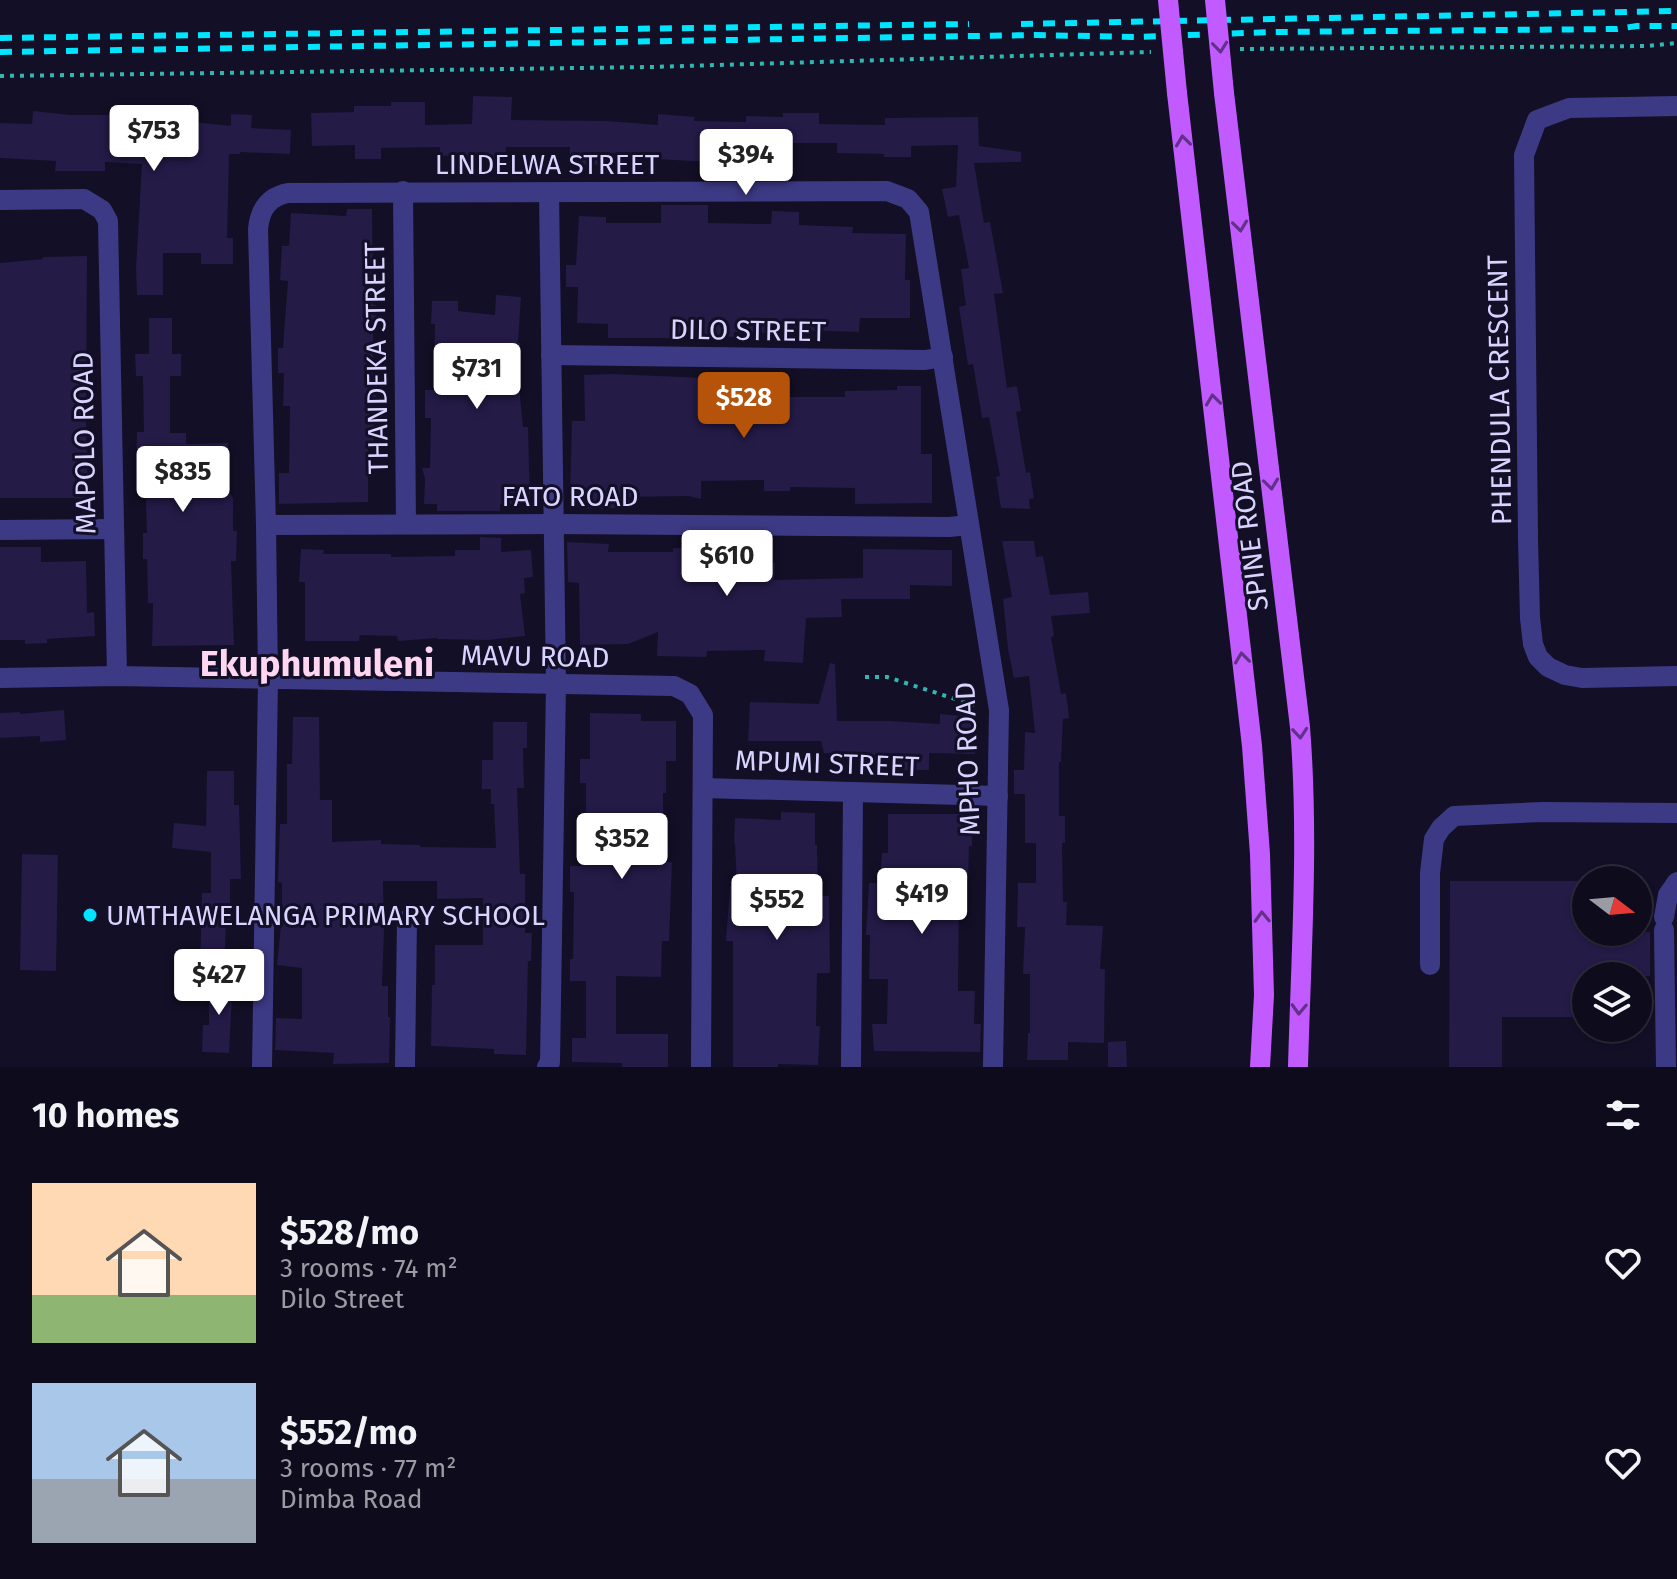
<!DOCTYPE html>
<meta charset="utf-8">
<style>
body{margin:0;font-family:"Fira Sans",sans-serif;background:#171425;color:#f1f3f6;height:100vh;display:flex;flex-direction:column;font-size:30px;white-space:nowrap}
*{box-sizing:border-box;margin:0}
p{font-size:26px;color:#9b9ba3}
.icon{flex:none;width:44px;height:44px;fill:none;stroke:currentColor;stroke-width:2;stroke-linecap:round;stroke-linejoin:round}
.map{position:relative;height:1067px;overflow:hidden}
.panel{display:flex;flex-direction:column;background:#0e0b1c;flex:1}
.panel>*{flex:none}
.needle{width:52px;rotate:106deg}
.buttons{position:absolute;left:1572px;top:866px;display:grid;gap:16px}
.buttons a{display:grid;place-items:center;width:80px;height:80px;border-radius:50%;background:#0e0b1c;box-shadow:0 2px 6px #0004,0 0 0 2px #2e2b3b;font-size:40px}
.price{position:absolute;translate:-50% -68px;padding:0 18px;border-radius:8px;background:#fff;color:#222;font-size:26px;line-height:52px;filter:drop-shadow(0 2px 4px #0008)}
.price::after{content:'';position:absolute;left:50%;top:48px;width:24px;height:18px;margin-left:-12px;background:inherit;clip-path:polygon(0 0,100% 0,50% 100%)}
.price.active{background:#b45309;color:#fff}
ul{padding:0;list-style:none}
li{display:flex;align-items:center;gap:24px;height:200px;padding:0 32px}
li span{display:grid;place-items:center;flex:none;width:224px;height:160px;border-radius:0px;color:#555}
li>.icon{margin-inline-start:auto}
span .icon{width:96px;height:96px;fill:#fffc;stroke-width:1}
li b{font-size:34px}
h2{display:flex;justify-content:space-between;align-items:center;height:96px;padding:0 32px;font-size:34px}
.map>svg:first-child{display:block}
.building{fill:#241b47}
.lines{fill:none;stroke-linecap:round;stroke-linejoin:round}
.path{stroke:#2fb8b0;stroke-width:4;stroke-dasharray:4 6;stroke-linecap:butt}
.minor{stroke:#3d3a85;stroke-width:20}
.major{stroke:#c25bff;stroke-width:20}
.rail{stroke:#00e5ff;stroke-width:6;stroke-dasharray:12 10;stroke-linecap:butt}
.major-bridge{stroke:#c25bff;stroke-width:20}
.oneway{stroke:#623188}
.poi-dot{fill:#00e5ff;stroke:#130f26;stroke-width:3}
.labels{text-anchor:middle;stroke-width:6;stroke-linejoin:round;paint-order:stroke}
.street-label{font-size:28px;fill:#d9d4ff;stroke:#130f26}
.poi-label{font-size:28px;fill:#d9d4ff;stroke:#130f26;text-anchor:start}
.district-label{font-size:36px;font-weight:bold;fill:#ffd6f0;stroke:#130f26}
</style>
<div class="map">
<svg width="1677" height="1067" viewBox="0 0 1677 1067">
<rect width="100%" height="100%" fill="#130f26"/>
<g class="building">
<path d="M473 96 512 97 511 120 607 121 658 125V114L695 117 694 121 746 122V116L783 117V113H819V124L885 125V118L978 117 979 146 1021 152V162L974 163 984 223 990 222 1003 293 994 294 1007 388 1017 386 1021 411 1016 412 1026 473 1030 472 1034 498 1029 499 1030 509 1001 508 996 477 1000 476 989 417 982 418 973 364 968 365 959 307 966 305 961 269 969 268 959 215 948 217 942 189 956 187 958 145 911 146V157H884V154L837 153V143H774L773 169H746V161H692L655 159 656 156 599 152V165L569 164 570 147H506V158L484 157V155L440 156V147L381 148V159H355V145L312 146 311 113 354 112V106H391V102H425V125L472 124Z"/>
<path d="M117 106 174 110 173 120 231 126V114L252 115 251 128 291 130 290 154 240 152V154H229L227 238H233V264H201V253H163V295H137L136 267 142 164 105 162V171H55L56 161 0 158V123L32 124 33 111 70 115H116Z"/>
<path d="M661 205H708V223L771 224 772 211 799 212V225L853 227 852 233 906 234 905 280H910V318H860L859 332 769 329V333L734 332V337L683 334V338H608V324L577 323 578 287H566V265H576L579 216 606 217V223H661Z"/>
<path d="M347 209H372L373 305H376L375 331H373V384H376L375 410H374V443H368V502L279 504V473H289L290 406H283L284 373H278V348H283L288 281 280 280 282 246H289L291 213 346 216Z"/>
<path d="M87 256 86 426 88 498H0V263L43 259V257Z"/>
<path d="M496 295 521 297 518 343H520V366H517L523 427H528L530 503 500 504V511H437V504H424L425 479 422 468H430L431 418H425V390H434L435 324H431L432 301H458V311L495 315Z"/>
<path d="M149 318H172V354H181V376H170V433H186V444L228 443V490L233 498V531H237L236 561H231L234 645 152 646 153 603H148L147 559H143V533H147L145 474 136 473 137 432H144L143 376H136L135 354H149Z"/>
<path d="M610 374 705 378V381L760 382 761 379 787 380 786 397H845V391L897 390V386H921V454H932V503L855 504V488L790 487V491H764V480L701 481V499L688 496 621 497V508L580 509 570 497 572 421H585L584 375Z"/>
<path d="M480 537 501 538V552L531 550 533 577 524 578 525 593 520 594 525 636 488 640 437 639V638L398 641 397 636 360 635 359 641H305V582H299L301 549 324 550 323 554H391V557L455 556V550H480Z"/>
<path d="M1002 541H1034L1036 557 1043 556 1050 595 1088 592 1090 613 1051 616 1054 636 1051 637 1061 694 1066 693 1069 718 1063 719 1061 762H1059V816H1065V843H1062L1063 902H1067L1066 925 1103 926 1100 969H1105L1104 1043 1068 1042V1060H1027L1028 1033H1030V974H1023L1025 927H1017L1018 883H1036V843H1025V794H1014V770H1024L1025 732 1035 733 1029 676 1014 678 1008 649 1003 599 1012 597Z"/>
<path d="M567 542 609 544 608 552H673V548L700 549V558H754L753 563H775L774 580 863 578V549L952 550V586L910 585V599H841L842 617 806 618 803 663 764 661 765 650 707 651 706 657 657 656 658 632 628 644 580 645 579 583 568 582Z"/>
<path d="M0 547H41V562L86 561 87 613 94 612 95 636 47 639V643L25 644V640H0Z"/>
<path d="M830 663 835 664 837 721H889L940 724V714L974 717 975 754 929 753V770H896L898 756H851L852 753H824L821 741H748L750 702 819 704Z"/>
<path d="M64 710 66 740 40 742V736L0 738V713L20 712V714Z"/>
<path d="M590 713 641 714V721H676V761H666V793H663L664 862H672L669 941H662L661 977 616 976V1034H668V1067H622V1063L572 1062V1038H586V981H570V959H573L574 892H570V866H582L583 824H586V783H580V759H590Z"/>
<path d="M293 717H319L320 800H332V842L381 840V844L420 845V847L496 848 494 804H491V789H482V760H493V722H527V748H523L524 788H517L520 874H525V933H532L531 961H528L526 1055 494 1054V1049L431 1046 432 985H435V945H483V898L437 899V881H383L384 932 382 986H388V1017H390L389 1063 333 1064 334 1053 275 1050 276 1018 302 1019V968L277 965 282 916V883L278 882 280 824H287V764H292Z"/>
<path d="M207 771H234V805H239L241 879H230V923H226L224 970H200L202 893H211V852L172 848 174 823 206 826Z"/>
<path d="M781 812 815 813V845H817L818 896H829L830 973H817L816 1026H820L818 1065 778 1064V1067H733V941H726L730 886H737L735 843H734L735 818 781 820Z"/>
<path d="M888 814H972V846H969L968 880H959L958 991H975L974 1024H981L980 1052 874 1051 872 1024H887L888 979H869L870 935H866L869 883H880L882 853H888Z"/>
<path d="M22 854 58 855 56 971 20 970Z"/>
<path d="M1450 881H1586V932H1650V976H1586V1017H1502V1067H1449Z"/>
<path d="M209 978H233L229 1053 202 1052 203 1025H209Z"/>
<path d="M1126 1041 1127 1067H1108V1042Z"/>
</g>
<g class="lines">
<g class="path">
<path d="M1240 49 1647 46 1677 43"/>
<path d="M0 76 651 67 1151 52"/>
<path d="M865 677H887L977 706"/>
</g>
<g class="minor">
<path d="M1677 106 1569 108 1537 120 1524 155 1528 539 1530 618 1533 644 1538 657 1548 667 1565 675 1582 678 1677 676"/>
<path d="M403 191 406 524"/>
<path d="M0 200 84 199 102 210 108 221 117 676"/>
<path d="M551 355 925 360 943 357"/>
<path d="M266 525 553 524 949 527 969 525"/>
<path d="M0 530 114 529"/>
<path d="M0 678 117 676 674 686 690 694 703 715 701 1067"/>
<path d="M703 788 998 796"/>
<path d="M1664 917 1668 895 1677 882"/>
<path d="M1664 930 1666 1067"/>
<path d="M1430 965V873L1434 839 1441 828 1454 816 1542 812 1677 813"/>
<path d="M262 1067 268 679 266 525 258 229C260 209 268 197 288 193L887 191 908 199 919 212 999 710 993 1067"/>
<path d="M405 1067 407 920"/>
<path d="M547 1067 550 1062 556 684 549 193"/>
<path d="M851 1067 853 792"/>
</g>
<g class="major">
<path d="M1177 93 1252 746 1260 854 1264 995 1260 1067"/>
<path d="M1224 93 1300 727C1309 840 1301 954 1298 1067"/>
</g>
<g class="rail">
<path d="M1021 24 1677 11"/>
<path d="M0 38 969 24"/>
<path d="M0 52 1036 35 1136 37 1274 32 1617 29 1637 26H1677"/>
</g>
<g class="major-bridge">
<path d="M1168 0 1177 93"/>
<path d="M1215 0 1224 93"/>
</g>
</g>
<defs><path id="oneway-chevron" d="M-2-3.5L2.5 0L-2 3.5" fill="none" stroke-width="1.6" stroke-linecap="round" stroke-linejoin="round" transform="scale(2)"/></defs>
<g class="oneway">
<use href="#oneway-chevron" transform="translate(1220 47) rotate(84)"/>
<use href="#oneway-chevron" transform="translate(1183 141) rotate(-97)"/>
<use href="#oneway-chevron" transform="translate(1240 226) rotate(83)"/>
<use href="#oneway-chevron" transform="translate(1213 400) rotate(-97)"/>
<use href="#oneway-chevron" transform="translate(1271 484) rotate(83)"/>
<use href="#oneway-chevron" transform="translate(1242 658) rotate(-97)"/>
<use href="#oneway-chevron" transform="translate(1300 733) rotate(85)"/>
<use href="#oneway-chevron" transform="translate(1262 917) rotate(-92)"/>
<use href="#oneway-chevron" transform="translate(1299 1009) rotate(92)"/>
</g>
<circle class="poi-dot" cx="90" cy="915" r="8"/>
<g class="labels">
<g class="street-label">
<text x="547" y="174">LINDELWA STREET</text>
<text transform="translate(748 330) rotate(1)" y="10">DILO STREET</text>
<text transform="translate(376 358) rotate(-91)" y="10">THANDEKA STREET</text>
<text transform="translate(1499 390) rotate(-91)" y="10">PHENDULA CRESCENT</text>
<text transform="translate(84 443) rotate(-91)" y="10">MAPOLO ROAD</text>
<text x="570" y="506">FATO ROAD</text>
<text transform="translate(1249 536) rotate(-97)" y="10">SPINE ROAD</text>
<text transform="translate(535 656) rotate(1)" y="10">MAVU ROAD</text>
<text transform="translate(967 759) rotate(-92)" y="10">MPHO ROAD</text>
<text transform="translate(827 763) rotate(2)" y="10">MPUMI STREET</text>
</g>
<g class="poi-label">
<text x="106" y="925">UMTHAWELANGA PRIMARY SCHOOL</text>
</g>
<g class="district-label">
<text x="317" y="676">Ekuphumuleni</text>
</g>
</g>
</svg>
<div class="buttons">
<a><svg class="needle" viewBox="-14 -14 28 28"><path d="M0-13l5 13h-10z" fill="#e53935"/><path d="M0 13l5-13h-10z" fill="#9b9ba3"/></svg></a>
<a><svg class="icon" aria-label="layers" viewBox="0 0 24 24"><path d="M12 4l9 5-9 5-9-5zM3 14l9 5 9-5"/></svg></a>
</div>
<b class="price" style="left:154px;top:173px">$753</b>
<b class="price" style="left:746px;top:197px">$394</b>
<b class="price" style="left:477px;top:411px">$731</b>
<b class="price active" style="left:744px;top:440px">$528</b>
<b class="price" style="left:183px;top:514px">$835</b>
<b class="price" style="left:727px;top:598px">$610</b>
<b class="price" style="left:622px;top:881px">$352</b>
<b class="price" style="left:922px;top:936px">$419</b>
<b class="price" style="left:777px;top:942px">$552</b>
<b class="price" style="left:219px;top:1017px">$427</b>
</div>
<section class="panel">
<h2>10 homes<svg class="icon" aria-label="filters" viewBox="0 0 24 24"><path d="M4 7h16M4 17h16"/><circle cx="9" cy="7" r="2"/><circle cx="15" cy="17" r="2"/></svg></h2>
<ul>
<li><span style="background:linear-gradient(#ffd9b3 70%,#8fb573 0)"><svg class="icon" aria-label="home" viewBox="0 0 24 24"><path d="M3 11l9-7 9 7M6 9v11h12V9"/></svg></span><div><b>$528/mo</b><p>3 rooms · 74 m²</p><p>Dilo Street</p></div><svg class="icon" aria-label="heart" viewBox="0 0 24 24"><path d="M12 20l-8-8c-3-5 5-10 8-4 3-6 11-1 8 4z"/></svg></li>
<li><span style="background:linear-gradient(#a9c7e8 60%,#9aa5b1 0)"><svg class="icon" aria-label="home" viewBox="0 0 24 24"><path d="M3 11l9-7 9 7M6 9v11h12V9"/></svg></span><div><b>$552/mo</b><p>3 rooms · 77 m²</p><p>Dimba Road</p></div><svg class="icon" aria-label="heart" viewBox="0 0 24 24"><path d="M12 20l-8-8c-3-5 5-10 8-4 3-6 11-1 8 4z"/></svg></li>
</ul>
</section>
